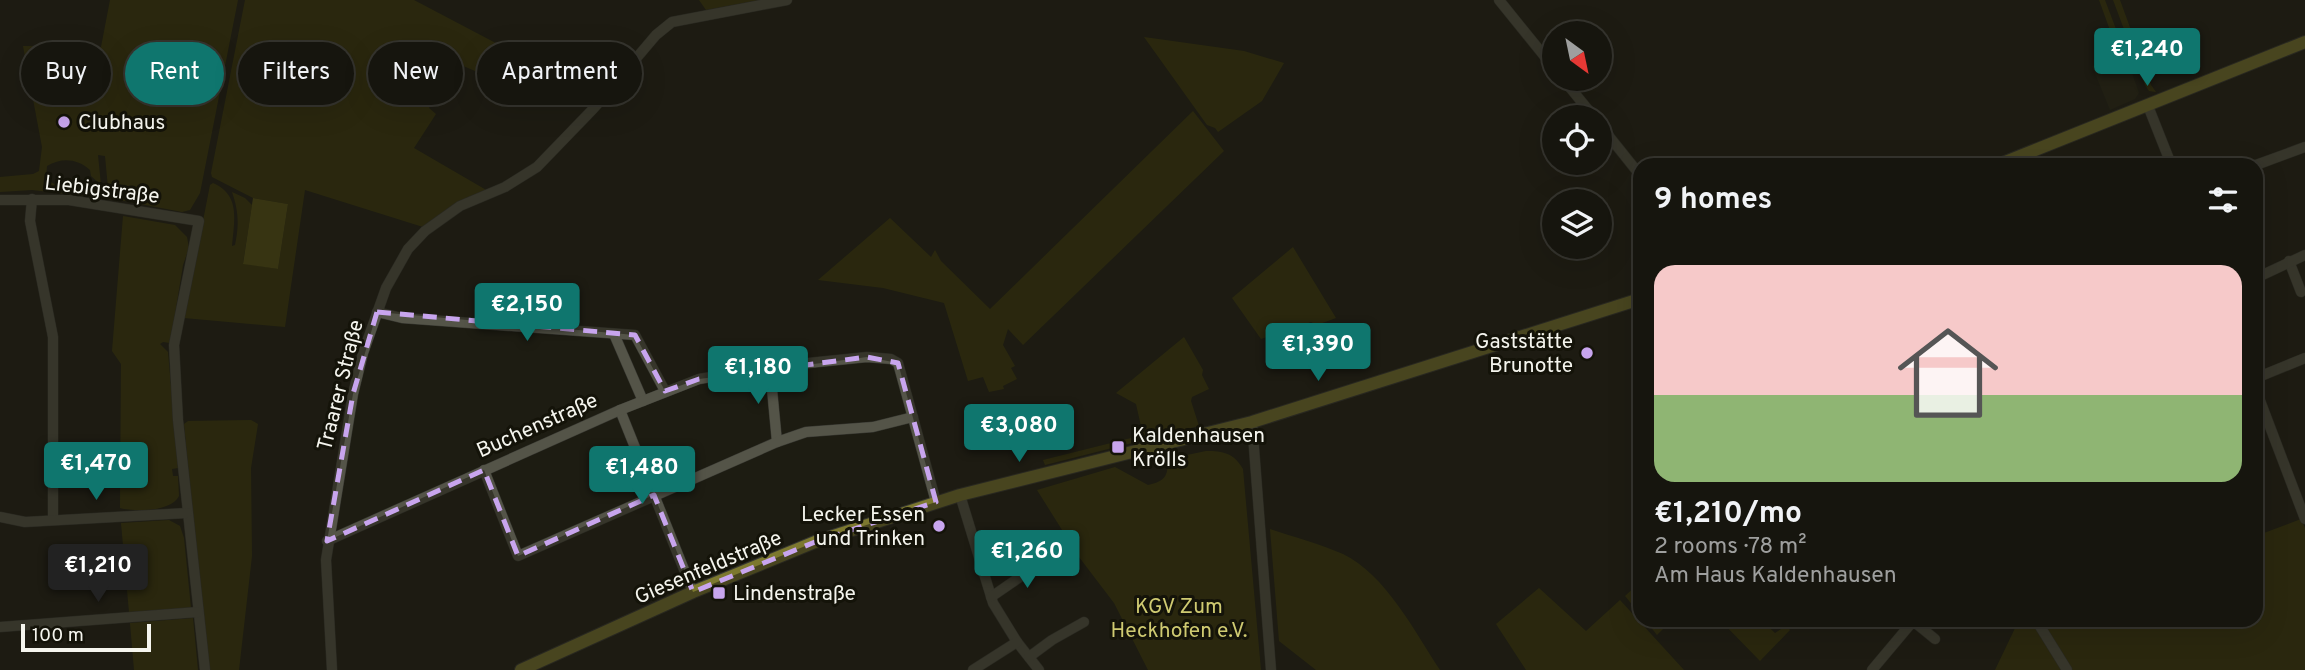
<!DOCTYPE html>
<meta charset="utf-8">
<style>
body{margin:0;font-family:Overpass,sans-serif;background:#1f1e17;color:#f1f3f6;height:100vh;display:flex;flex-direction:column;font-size:26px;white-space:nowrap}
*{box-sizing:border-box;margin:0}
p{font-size:23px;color:#9e9f9e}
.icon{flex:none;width:38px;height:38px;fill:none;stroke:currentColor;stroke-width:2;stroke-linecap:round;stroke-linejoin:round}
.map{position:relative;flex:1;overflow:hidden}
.side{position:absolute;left:1633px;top:158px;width:630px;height:469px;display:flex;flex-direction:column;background:#16150e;border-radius:21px;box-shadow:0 7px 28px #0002,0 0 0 2px #35342e}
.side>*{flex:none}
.banner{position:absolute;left:21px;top:42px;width:665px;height:63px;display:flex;gap:14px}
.needle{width:46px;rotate:147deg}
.controls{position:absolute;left:1542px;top:21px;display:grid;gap:14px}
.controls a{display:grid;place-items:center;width:70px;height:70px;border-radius:50%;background:#16150e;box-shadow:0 7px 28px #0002,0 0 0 2px #35342e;font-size:35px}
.scale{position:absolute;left:21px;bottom:18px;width:130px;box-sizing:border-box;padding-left:7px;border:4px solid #f5f5ee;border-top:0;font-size:19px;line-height:24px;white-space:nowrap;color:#f5f5ee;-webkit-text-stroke:5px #141309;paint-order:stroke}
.price{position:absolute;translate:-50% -60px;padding:0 16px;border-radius:7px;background:#0f766e;color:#fff;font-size:23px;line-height:46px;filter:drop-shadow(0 2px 4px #0008)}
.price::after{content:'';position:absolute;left:50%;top:42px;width:21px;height:16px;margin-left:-10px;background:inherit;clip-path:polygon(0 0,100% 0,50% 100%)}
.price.active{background:#222;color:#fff}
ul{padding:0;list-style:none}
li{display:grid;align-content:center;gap:14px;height:371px;padding:0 21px}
li span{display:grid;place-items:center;height:217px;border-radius:21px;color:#555}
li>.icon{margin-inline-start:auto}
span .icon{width:126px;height:126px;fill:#fffc;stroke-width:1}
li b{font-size:30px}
h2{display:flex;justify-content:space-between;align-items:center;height:84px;padding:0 21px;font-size:30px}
.tag{padding:0 24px;border-radius:32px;background:#16150e;box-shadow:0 7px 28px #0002,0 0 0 2px #35342e;font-size:24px;line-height:63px}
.tag.active{background:#0f766e;color:#fff}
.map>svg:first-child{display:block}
.built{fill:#262515}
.green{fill:#3a370a}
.water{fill:#575213}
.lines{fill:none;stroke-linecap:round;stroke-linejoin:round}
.minor-casing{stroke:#373731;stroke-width:11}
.major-casing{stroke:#373731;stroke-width:14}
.minor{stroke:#545448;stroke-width:10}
.major{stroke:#7c782f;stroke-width:12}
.marked{fill:none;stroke:#c8a5ee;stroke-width:5;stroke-dasharray:14 9;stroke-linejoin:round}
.poi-dot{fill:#c8a5ee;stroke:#141309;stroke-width:2.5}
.labels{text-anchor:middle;stroke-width:6;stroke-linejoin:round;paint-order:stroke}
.poi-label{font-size:21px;fill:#f5f5ee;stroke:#141309;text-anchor:start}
.street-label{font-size:21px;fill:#f5f5ee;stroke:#141309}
.park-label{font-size:21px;fill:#cfca71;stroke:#141309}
</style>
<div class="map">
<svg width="2305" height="670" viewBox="0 0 2305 670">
<rect width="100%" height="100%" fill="#1d1c12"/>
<path class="built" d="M2125 53 2139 93 2135 99 2110 110 2092 66Z"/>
<g class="green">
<path d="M110 0H238L200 193 190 210 182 212 109 198 105 156 98 155 101 185 91 176 90 170C78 159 62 157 47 166L46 178C56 188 77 193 91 188L102 198 32 190 0 192V177L33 174 39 171 42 147 23 46 101 47Z"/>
<path d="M245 0H414L509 50 503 83 454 62 429 108 436 114 414 148 488 191 423 227 305 190 285 327 184 318 210 185 213 183C241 195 234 221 232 246L235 245C239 226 239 212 232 192L245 198 252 205 243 263 278 269 288 204 253 198 212 177 211 173Z"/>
<path d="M699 0H760L706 10Z"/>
<path d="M2099 0H2105L2125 53 2119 55Z"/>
<path d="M2113 0H2120L2151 85 2156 92 2149 91 2145 85Z"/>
<path d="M1144 37 1244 51 1284 63 1262 101 1218 132 1215 128 1207 125Z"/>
<path d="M1193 111 1224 151 1023 345 1008 329 1003 345 1015 366 1011 368 1017 379 1003 386 1004 389 989 392 983 377 968 381 944 303 883 288 818 280 890 218 931 257 935 250 941 261 990 309Z"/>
<path d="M123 216 175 225 187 237 189 248 183 265 171 339 170 343 163 342 160 344 168 352 178 468 172 469 173 476H178L179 496C171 512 135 512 120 508L121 364 112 351Z"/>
<path d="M1293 247 1336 318 1317 325 1311 322 1261 339 1232 298Z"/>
<path d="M1184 337 1203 370 1202 375 1209 389 1192 397 1191 401 1199 426 1045 465 1043 460 1143 435 1136 404 1116 393Z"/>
<path d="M251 420 258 424 251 468 252 556 239 670H208L184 424 188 421Z"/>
<path d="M1206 451C1223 451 1234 453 1243 469L1261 670H1148L1114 603 1079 557 1037 490 1115 467 1148 485C1165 481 1168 477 1168 459Z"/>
<path d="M2301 519 2305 528V670H1995L2018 622 2035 620H2256V536Z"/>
<path d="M169 520 180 526 184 538 191 608 129 612 121 523Z"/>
<path d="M1270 529C1294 537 1320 544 1343 554 1385 574 1415 632 1440 670H1316L1279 641Z"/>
<path d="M1640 582V614L1625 596Z"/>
<path d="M1539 588 1586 631 1620 600 1684 670H1526L1496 624Z"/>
<path d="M193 618 198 670H134L130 623Z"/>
<path d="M1645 620H1672L1657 635Z"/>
<path d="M1720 620H1761L1775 633 1786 626 1790 630 1760 661Z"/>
</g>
<path class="water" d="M253 198 288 204 278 269 243 264Z"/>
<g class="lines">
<g class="minor-casing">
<g id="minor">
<path d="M1499 0 1554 68"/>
<path d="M1563 79 1594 117"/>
<path d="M2148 106 2171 164"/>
<path d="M1600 125 1640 175"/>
<path d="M2256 165 2305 147"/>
<path d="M32 199 30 221 53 337V520"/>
<path d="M0 200H69L199 221 174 345 178 420 205 670"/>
<path d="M2289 261 2301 292"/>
<path d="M2256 278 2305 255"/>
<path d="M377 312 402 318 635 335 665 391"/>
<path d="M614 334 643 401"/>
<path d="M770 368 777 442"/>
<path d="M2256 378 2305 358"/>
<path d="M2256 390 2305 519"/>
<path d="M620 410 693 592"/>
<path d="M1252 422 1271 670"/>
<path d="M484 470 518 556 777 442 806 432 873 427 913 417"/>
<path d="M960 495 993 603 1017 642 1039 670"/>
<path d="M0 517 25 522 187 513"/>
<path d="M327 541 620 410 699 379 779 366 867 357 891 359 898 363 936 502"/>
<path d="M991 597 1046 559"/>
<path d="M2036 620 2067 670"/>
<path d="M1913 621 1935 639"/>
<path d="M0 627 198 612"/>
<path d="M1029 657 1052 640 1084 622"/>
<path d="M332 670 326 560 353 394 363 353 386 288 408 249 425 231 460 206 505 187 537 167 594 108 656 35 672 22 787 0"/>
<path d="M973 670 1017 642"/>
<path d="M1872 670 1914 620"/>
</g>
</g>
<g class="major-casing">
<g id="major">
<path d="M2000 164 2305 42"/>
<path d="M521 670 693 592 815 542 960 495 1252 422 1640 299"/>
</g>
</g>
<use href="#minor" class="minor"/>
<use href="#major" class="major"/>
</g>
<path d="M0 0H2305V670H0ZM377 312 635 335 665 391 699 379 867 357 898 363 936 502 815 542 693 592 654 495 518 556 484 470 327 541 353 394Z" fill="#1d1c12" fill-opacity=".55" fill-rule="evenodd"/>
<path class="marked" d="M377 312 635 335 665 391 699 379 867 357 898 363 936 502 815 542 693 592 654 495 518 556 484 470 327 541 353 394Z"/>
<g class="poi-dot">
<circle cx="64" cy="122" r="7"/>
<circle cx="1587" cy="353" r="7"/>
<rect x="1111" y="440" width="14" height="14" rx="3.5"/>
<circle cx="939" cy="526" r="7"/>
<rect x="712" y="586" width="14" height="14" rx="3.5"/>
</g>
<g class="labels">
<g class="poi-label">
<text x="78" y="129">Clubhaus</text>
<text x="1573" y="348" text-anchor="end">Gaststätte<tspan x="1573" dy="24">Brunotte</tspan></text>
<text x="1132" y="442">Kaldenhausen<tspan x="1132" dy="24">Krölls</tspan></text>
<text x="925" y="521" text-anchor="end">Lecker Essen<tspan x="925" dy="24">und Trinken</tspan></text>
<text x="733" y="600">Lindenstraße</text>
</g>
<g class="street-label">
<text transform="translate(102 189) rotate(7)" y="7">Liebigstraße</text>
<text transform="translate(340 385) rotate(-76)" y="7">Traarer Straße</text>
<text transform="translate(537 425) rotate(-24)" y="7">Buchenstraße</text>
<text transform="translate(708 567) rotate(-23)" y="7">Giesenfeldstraße</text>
</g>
<g class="park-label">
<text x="1179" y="613">KGV Zum<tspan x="1179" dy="24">Heckhofen e.V.</tspan></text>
</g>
</g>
</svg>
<div class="controls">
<a><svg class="needle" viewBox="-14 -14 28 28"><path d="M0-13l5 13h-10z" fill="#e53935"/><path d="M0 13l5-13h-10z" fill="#9e9f9e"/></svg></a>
<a><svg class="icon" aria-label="locate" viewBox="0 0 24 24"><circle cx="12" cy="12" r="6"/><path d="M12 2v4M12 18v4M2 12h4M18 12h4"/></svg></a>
<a><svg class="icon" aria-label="layers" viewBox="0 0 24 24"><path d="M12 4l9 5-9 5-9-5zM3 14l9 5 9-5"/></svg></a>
</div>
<div class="scale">100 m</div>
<b class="price" style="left:2147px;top:88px">€1,240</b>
<b class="price" style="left:527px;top:343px">€2,150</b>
<b class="price" style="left:1318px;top:383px">€1,390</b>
<b class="price" style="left:758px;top:406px">€1,180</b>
<b class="price" style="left:1019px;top:464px">€3,080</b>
<b class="price" style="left:96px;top:502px">€1,470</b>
<b class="price" style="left:642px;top:506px">€1,480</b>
<b class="price" style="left:1027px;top:590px">€1,260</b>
<b class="price active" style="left:98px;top:604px">€1,210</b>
<div class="banner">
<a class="tag">Buy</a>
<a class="tag active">Rent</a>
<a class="tag">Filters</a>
<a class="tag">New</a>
<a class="tag">Apartment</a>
</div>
<section class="side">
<h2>9 homes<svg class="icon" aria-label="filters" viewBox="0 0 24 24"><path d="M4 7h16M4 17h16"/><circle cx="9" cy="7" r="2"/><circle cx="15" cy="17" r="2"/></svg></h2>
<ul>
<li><span style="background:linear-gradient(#f6c9c9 60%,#8fb573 0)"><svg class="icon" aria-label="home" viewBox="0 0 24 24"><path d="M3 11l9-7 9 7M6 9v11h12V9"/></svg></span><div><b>€1,210/mo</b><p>2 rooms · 78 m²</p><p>Am Haus Kaldenhausen</p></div></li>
</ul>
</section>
</div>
